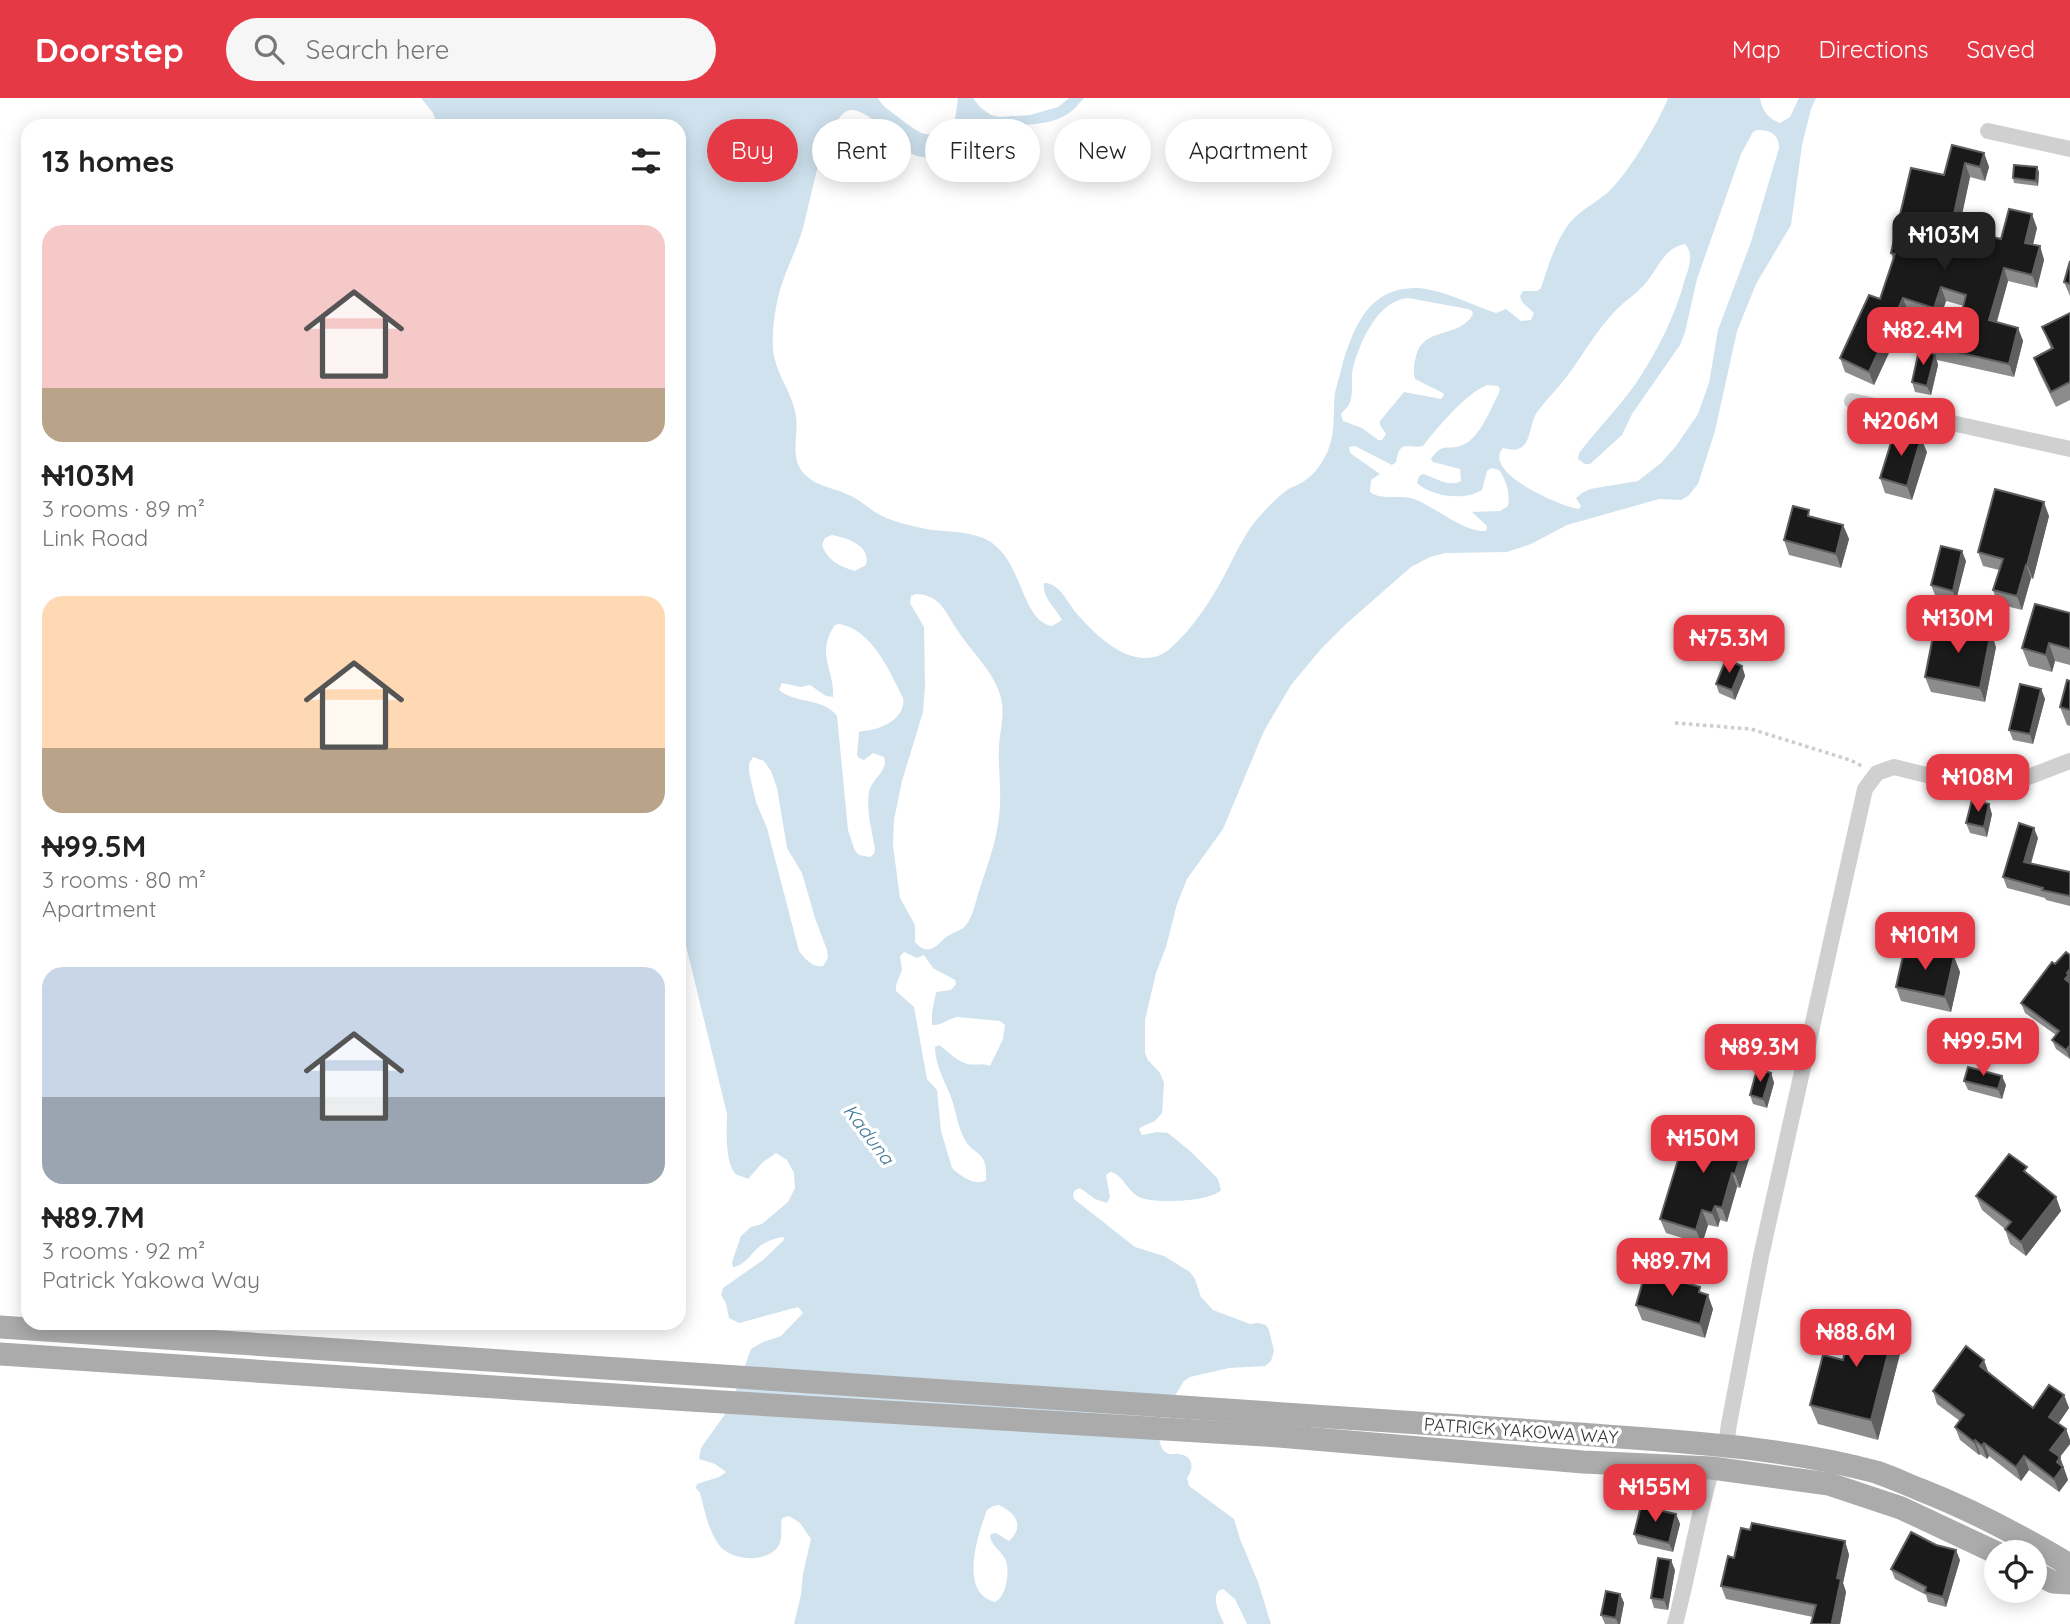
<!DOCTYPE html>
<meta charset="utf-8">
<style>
body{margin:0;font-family:Quicksand,sans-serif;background:#f6f6f6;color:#222;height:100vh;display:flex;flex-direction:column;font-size:26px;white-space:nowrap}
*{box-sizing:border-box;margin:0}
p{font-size:23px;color:#767676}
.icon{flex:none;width:38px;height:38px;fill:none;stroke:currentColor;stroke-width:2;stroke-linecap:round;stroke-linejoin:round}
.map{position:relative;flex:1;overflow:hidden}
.panel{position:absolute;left:21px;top:21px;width:665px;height:1211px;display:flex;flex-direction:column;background:#fff;border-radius:21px;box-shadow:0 4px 18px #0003}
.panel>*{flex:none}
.guide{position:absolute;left:707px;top:21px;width:665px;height:63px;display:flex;gap:14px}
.fabs{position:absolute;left:1984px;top:1442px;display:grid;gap:14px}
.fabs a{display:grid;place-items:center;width:63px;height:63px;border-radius:50%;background:#fff;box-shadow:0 4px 18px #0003;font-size:35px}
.price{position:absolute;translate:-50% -60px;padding:0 16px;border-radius:14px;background:#e63946;color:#fff;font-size:23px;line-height:46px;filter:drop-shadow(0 2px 4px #0008)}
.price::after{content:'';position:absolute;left:50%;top:42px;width:21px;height:16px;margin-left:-10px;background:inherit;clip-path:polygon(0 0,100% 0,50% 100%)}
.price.selected{background:#222;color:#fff}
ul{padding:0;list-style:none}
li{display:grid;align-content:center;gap:14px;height:371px;padding:0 21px}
li span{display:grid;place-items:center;height:217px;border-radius:21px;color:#555}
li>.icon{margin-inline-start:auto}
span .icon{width:126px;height:126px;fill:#fffc;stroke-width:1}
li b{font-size:30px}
h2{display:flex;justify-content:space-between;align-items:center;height:84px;padding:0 21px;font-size:30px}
.pill{padding:0 24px;border-radius:32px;background:#fff;box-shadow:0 4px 18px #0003;font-size:24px;line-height:63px}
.pill.selected{background:#e63946;color:#fff}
header{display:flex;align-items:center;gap:42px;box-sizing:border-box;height:98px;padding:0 35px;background:#e63946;color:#fff}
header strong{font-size:33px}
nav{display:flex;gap:38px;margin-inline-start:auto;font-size:24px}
.search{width:490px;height:63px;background:#f6f6f6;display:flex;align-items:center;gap:18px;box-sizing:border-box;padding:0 24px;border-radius:38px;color:#767676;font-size:26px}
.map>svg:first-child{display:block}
.water{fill:#cfe2ee;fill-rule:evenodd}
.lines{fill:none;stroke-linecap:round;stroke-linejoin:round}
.path{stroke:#cdcdcd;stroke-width:3.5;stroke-dasharray:3.5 3.5;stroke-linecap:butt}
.street{stroke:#d0d0d0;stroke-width:16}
.primary{stroke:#ababab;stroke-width:23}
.wall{fill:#8c8c8c;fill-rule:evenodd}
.shaded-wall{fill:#5f5f5f}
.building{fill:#1a1a1a;stroke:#5f5f5f;stroke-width:2}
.labels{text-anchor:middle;stroke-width:7;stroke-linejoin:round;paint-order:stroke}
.street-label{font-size:18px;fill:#333;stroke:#fff}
.water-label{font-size:19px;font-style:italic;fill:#3f7597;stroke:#fff}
</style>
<header>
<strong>Doorstep</strong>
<div class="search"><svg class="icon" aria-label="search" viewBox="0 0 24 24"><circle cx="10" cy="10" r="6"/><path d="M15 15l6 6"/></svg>Search here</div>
<nav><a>Map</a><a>Directions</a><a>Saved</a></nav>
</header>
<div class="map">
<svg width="2070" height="1526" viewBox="0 0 2070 1526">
<rect width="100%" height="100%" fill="#fff"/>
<path class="water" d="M421 0H878C883 9 890 13 898 19 920 35 929 47 955 22L958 0H973L981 10 991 17 999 19 1030 17 1058 9 1069 0H1084C1079 5 1075 11 1069 15 1041 35 1000 20 970 36 954 45 937 64 917 58 907 55 900 45 892 38 884 30 859 7 847 13 838 17 828 39 824 48 815 75 810 103 803 130 798 148 790 163 784 180 776 200 770 237 774 258 778 279 793 297 796 318 799 341 787 365 810 381 821 389 837 391 849 397 861 402 869 411 880 417 894 424 911 428 926 431 945 434 965 433 983 440 1024 457 1019 522 1052 528L1062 522C1055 509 1042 500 1044 485 1060 485 1067 504 1077 516 1096 537 1126 568 1158 558 1166 555 1173 548 1179 542 1196 525 1210 503 1222 482 1232 463 1241 443 1253 426 1263 414 1275 401 1287 392 1291 389 1296 388 1301 385 1316 377 1327 359 1331 343 1335 328 1333 311 1335 295 1337 285 1341 274 1343 264 1355 225 1371 188 1419 190 1442 192 1468 205 1490 213L1496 215 1506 211 1521 223 1531 222 1534 215 1522 204 1520 198 1523 193H1537L1541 190C1548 169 1554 148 1566 130 1576 114 1593 107 1607 95 1626 79 1659 24 1668 0H1760C1762 12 1768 21 1780 25L1790 19 1799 0H1816L1811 11 1802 47 1791 127 1756 186 1737 233 1715 333 1698 386 1688 398 1681 402 1659 401 1567 427 1531 446 1507 454 1445 455 1430 459 1411 469 1346 526 1321 551 1291 587 1264 633 1223 731 1187 781 1177 806 1166 849 1156 875 1145 922V955L1148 962 1160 975 1164 985 1162 1015 1155 1023 1141 1029 1139 1031 1142 1037 1157 1034 1168 1035 1190 1053 1218 1081 1221 1092C1211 1104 1153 1106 1139 1099 1126 1092 1123 1076 1110 1074L1106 1077 1110 1099 1107 1105 1095 1101 1080 1090 1075 1092 1073 1096 1074 1101 1135 1149 1164 1158 1190 1174 1195 1181 1201 1199 1213 1212 1250 1226 1258 1225 1266 1227 1269 1232 1274 1253 1271 1263 1265 1268 1229 1270 1190 1279 1184 1283C1176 1297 1164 1312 1159 1326 1157 1334 1159 1354 1169 1356 1172 1357 1176 1355 1179 1356 1194 1358 1194 1371 1187 1380L1189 1388 1234 1421 1240 1441 1258 1484 1271 1526H1247L1235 1501 1223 1491 1218 1493C1212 1504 1220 1516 1224 1526H794L801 1497 803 1476 811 1441 800 1425 789 1418 782 1420C780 1429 783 1439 779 1447 768 1466 731 1463 719 1447 708 1432 705 1413 700 1395L696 1390 697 1386 719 1379 726 1374 715 1366 699 1361 701 1350 730 1309 751 1251 763 1244 781 1238 803 1215 798 1209 739 1225 729 1220 726 1205 721 1197 723 1190 763 1162 784 1142 783 1139C776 1140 767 1143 760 1148 751 1155 745 1168 733 1169L732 1164 741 1138 751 1129 762 1126 788 1104 795 1090 794 1075 787 1062 776 1055 763 1064 748 1081C747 1080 738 1077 737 1077 724 1067 727 1030 727 1016L679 819V28H438L433 15ZM1757 32C1770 32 1779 36 1779 50L1751 144 1718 232 1709 285 1698 316 1676 348 1661 365 1638 383 1590 391 1582 395 1576 400 1581 408 1579 411C1561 409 1481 374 1503 350 1510 351 1516 354 1523 348 1531 341 1530 325 1537 314 1547 301 1558 290 1568 277 1584 255 1597 232 1616 212 1625 203 1636 196 1644 187 1658 172 1663 150 1685 146 1694 155 1689 170 1685 181 1675 219 1656 256 1634 288 1617 311 1597 332 1579 355L1578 361 1585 366H1590L1622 337 1632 316 1680 247 1685 234 1697 181 1741 56 1753 34ZM1408 200 1468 211 1472 213 1473 216C1460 241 1423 228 1416 258 1414 266 1413 273 1415 281L1443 295 1444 297 1441 301 1404 294 1380 323V327L1386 336 1382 342H1378L1362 330 1343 323 1341 316C1343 313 1346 311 1348 308 1355 297 1350 281 1353 270 1360 244 1377 203 1408 200ZM1487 287 1498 288 1500 291 1498 297C1490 312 1482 334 1468 344 1450 356 1444 341 1431 361L1433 364 1460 371 1461 383C1448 390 1435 379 1423 376L1419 378 1417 385C1433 399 1463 403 1482 392L1487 373 1491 370 1499 372C1507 384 1510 394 1508 408L1500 413 1472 414 1487 428 1486 433C1465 435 1435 409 1414 401 1400 396 1381 403 1370 394L1371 382 1380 376 1350 355 1349 349 1355 348 1392 367 1396 364C1400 341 1406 351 1423 348 1438 329 1465 296 1487 287ZM832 437C847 440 871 447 866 467L855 473C840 469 827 462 822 447L825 440ZM916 496C941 497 945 514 958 533 972 555 994 573 1001 600 1005 615 1000 633 999 648 998 668 1001 687 1000 707 999 736 989 763 980 790 976 801 974 816 967 826 961 834 952 834 945 840 935 850 927 858 915 844V827L900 800 893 748 894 722 902 683 923 614 925 587 924 529 910 505 911 498ZM839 526C872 531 890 574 903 600 906 616 890 627 875 631 869 633 864 632 859 634L857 657 859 660 864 662 873 655 884 659C889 673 872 680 869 694 866 712 872 733 875 751L874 756 870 759 859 757 855 753 848 732 837 618C824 600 796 606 779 592L782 585 800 589 810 587 826 598 833 599C835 572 815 556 835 527ZM753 659 764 663 771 673 777 690 787 750 802 775 815 820 827 852 828 860 823 868C813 870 805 861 799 853L767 730 756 704 749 674V666ZM904 854 917 860 924 857 933 870 955 882 956 886 951 892 936 894 932 915V927C942 928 948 920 958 919L1000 923 1005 927 1003 941 990 968C982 964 976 968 968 966 957 964 948 953 939 947L935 949C935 968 946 985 952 1002 956 1014 958 1029 964 1040 973 1059 988 1050 986 1082 976 1089 960 1078 952 1070L941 1033 937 992 927 981 914 909 896 893V887L902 872 900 858ZM999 1407C1016 1415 1025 1428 1009 1443L996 1435 991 1436 990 1439C993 1450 1003 1454 1006 1463 1010 1475 1006 1499 995 1504 958 1495 978 1436 987 1412L993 1408Z"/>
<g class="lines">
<path class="path" d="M1675 625 1751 631 1850 662 1862 668"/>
<g class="street">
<path d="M1988 33 2070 51"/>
<path d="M1852 303 2070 351"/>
<path d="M1726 1348 1729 1326 1761 1158 1865 691 1877 675 1894 669 1967 687 1993 688 2010 686 2070 663"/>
<path d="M1675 1526C1689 1474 1697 1421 1712 1370"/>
</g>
<g class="primary">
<path d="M0 1229 1580 1336C1679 1344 1780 1348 1876 1374 1891 1379 1906 1386 1921 1392 1972 1412 2021 1438 2068 1466L2070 1470"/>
<path d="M0 1256 690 1302 1279 1338 1583 1364 1712 1370 1829 1386 1901 1410 1997 1455"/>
<path d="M2035 1475 2053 1484 2070 1485"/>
</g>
</g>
<g class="wall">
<path d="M1984 55 1989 69 1985 83 1970 79 1954 155 1982 159 2001 141 2037 130 2033 147 2040 148 2044 162 2037 190 2008 183 1997 224 2018 230 2023 243 2014 279 1937 262 1938 267 1931 297 1915 294 1912 284 1922 250 1921 246 1926 220 1908 214 1874 287 1845 274 1840 260 1880 201 1893 161 1891 155 1944 77ZM1946 203 1964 208 1959 226 1939 222Z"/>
<path d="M2039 74 2038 88 2014 85 2013 80Z"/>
<path d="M2070 163V198L2064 184Z"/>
<path d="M2070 215V302L2056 309 2039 274 2034 260 2051 251 2042 229Z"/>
<path d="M1927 354 1912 402 1885 395 1880 380Z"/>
<path d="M1811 418 1843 427 1849 441 1841 470 1789 457 1784 442Z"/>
<path d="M2049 418 2033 481 2031 480 2022 512 1998 506 1993 492 1999 472 1983 468 1978 454Z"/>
<path d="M1966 463 1956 502 1935 497 1931 487Z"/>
<path d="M2070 515V567L2055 563 2052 574 2029 568 2022 550Z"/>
<path d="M1996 549 1985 604 1931 594 1925 579Z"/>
<path d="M1742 568 1745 578 1735 602 1719 595 1716 586Z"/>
<path d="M2070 583V628L2067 627 2060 609Z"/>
<path d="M2041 591 2045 601 2033 646 2013 642 2009 632Z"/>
<path d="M1992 716 1987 739 1970 735 1966 725Z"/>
<path d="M2038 740 2031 766 2070 774V808L2046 802 2045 800 2007 790 2003 779Z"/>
<path d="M1954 859 1960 874 1951 914 1901 903 1896 889Z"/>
<path d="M2055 866 2070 961 2056 951 2052 942 2056 937 2025 915 2021 905Z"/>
<path d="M1771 975 1774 985 1767 1010 1753 1006 1750 997Z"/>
<path d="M1964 983 2006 987 2002 1001 1968 992Z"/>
<path d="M1752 1051 1740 1090 1737 1089 1727 1124 1720 1122 1718 1129 1708 1127 1702 1146 1666 1135 1660 1121 1690 1055Z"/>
<path d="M2030 1078 2056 1099 2061 1113 2026 1158 2010 1146 2005 1131 1982 1112 1976 1098Z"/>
<path d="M1656 1179 1677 1182 1702 1195 1713 1211 1705 1240 1642 1222 1636 1207Z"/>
<path d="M1903 1244 1878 1342 1818 1326 1810 1307 1843 1262Z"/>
<path d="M1989 1275 2033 1310 2064 1297 2069 1310 2058 1326 2066 1331 2070 1342V1346L2060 1359 2068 1382 2059 1394 2029 1372 2021 1383 1989 1358 1987 1361 1980 1356 1979 1357 1960 1342 1955 1329 1960 1323 1937 1306 1933 1293Z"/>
<path d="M1676 1416 1680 1426 1673 1454 1638 1446 1634 1436Z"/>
<path d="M1750 1432 1845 1443 1849 1457 1843 1485 1846 1494 1840 1526 1813 1519 1726 1501 1721 1488Z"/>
<path d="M1960 1462 1946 1509 1928 1504 1926 1497 1895 1481 1891 1471Z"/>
<path d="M1675 1472 1668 1512 1654 1510 1651 1500Z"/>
<path d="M1620 1496 1624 1505 1620 1526H1605L1601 1517Z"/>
</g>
<g class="shaded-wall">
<path d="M1984 55 1989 69 1985 83 1980 69Z"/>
<path d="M1965 65 1970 79 1951 167 1946 153Z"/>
<path d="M2037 69 2039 74 2038 88 2036 83Z"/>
<path d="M2032 116 2037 130 2030 158 2025 145Z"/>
<path d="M2040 148 2044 162 2037 190 2032 177Z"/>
<path d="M2004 170 2008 183 1993 236 1989 222Z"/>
<path d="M1941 189 1946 203 1939 224 1934 210Z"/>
<path d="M1903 200 1908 214 1874 287 1869 274Z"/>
<path d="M2018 230 2023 243 2014 279 2009 266Z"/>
<path d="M1935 257 1938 267 1931 297 1927 288Z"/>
<path d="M1921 340 1927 354 1912 402 1907 388Z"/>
<path d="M2044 404 2049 418 2033 481 2027 467Z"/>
<path d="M1843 427 1849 441 1841 470 1836 456Z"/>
<path d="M1962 453 1966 463 1956 502 1953 493Z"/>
<path d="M2026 467 2031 480 2022 512 2017 498Z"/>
<path d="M1991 534 1996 549 1985 604 1980 590Z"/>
<path d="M2049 545 2055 563 2052 574 2046 557Z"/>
<path d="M1742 568 1745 578 1735 602 1732 592Z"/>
<path d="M2041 591 2045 601 2033 646 2030 636Z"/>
<path d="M1989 706 1992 716 1987 739 1984 729Z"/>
<path d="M2034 730 2038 740 2028 775 2024 764Z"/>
<path d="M1954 859 1960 874 1951 914 1945 899Z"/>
<path d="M2070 871V888L2065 881 2067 875Z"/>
<path d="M2070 947V961L2066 952Z"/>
<path d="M1771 975 1774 985 1767 1010 1763 1001Z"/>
<path d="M2002 978 2006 987 2002 1001 1998 991Z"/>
<path d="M1747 1036 1752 1051 1740 1090 1735 1076Z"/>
<path d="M1732 1075 1737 1089 1727 1124 1722 1110Z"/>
<path d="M2056 1099 2061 1113 2026 1158 2021 1144Z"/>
<path d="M1715 1108 1720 1122 1718 1129 1712 1115Z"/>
<path d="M1702 1112 1708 1127 1702 1146 1696 1132Z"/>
<path d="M1708 1197 1713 1211 1705 1240 1700 1226Z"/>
<path d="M1896 1224 1903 1244 1878 1342 1871 1322Z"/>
<path d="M1984 1262 1989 1276 1980 1268Z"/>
<path d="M2064 1297 2069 1310 2054 1332 2049 1319Z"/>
<path d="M2066 1331 2070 1342V1346L2055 1365 2050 1352Z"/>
<path d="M1975 1342 1980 1356 1979 1357 1974 1344Z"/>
<path d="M1984 1345 1989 1358 1987 1361 1982 1348Z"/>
<path d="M2024 1358 2029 1372 2021 1383 2016 1369Z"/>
<path d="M2060 1359 2068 1382 2059 1394 2054 1381 2057 1364Z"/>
<path d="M1676 1416 1680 1426 1673 1454 1669 1445Z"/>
<path d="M1845 1443 1849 1457 1843 1485 1846 1494 1840 1526 1832 1524 1837 1480Z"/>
<path d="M1956 1452 1960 1462 1946 1509 1943 1499Z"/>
<path d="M1671 1462 1675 1472 1668 1512 1664 1502Z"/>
<path d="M1620 1496 1624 1505 1620 1526H1618L1616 1520Z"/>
</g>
<g class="building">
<path d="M1952 47 1984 55 1980 69 1965 65 1946 153 1982 159 1988 138 2001 141 2009 111 2032 116 2025 145 2040 148 2032 177 2004 170 1989 222 2018 230 2009 266 1921 246 1926 219 1959 226 1966 197 1941 189 1934 210 1903 200 1869 274 1840 260 1869 197 1880 201 1895 156 1891 155 1911 70 1944 77Z"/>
<path d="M2014 67 2037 69 2036 83 2013 80Z"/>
<path d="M2070 163V186L2064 184Z"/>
<path d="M2070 215V284L2051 294 2034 260 2053 250 2042 229Z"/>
<path d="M1922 250 1935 257 1927 288 1912 284 1919 252H1921Z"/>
<path d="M1895 332 1921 340 1907 388 1880 380Z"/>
<path d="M1995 391 2044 404 2027 467H2026L2017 498 1993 492 2003 461 1978 454Z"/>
<path d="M1793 408 1809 412 1808 418 1843 427 1836 456 1784 442Z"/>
<path d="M1941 448 1962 453 1953 493 1931 487Z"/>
<path d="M2035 506 2070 515V551L2049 545 2046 557 2022 550Z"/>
<path d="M1936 523 1991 534 1980 590 1925 579Z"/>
<path d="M1726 561 1742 568 1732 592 1716 586Z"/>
<path d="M2067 582 2070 583V612L2060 609Z"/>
<path d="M2020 586 2041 591 2030 636 2009 632Z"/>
<path d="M1972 702 1989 706 1984 729 1966 725Z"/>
<path d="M2019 725 2034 730 2024 764 2070 774V798L2042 792 2043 790 2003 779Z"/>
<path d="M1905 849 1954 859 1945 899 1896 889Z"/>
<path d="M2066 854 2070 857V871L2067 875 2069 876 2065 881 2070 885V947L2066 952 2052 942 2059 933 2021 905 2052 864 2055 866Z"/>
<path d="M1968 969 2002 978 1998 991 1964 983Z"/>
<path d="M1757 971 1771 975 1763 1001 1750 997Z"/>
<path d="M1700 1022 1747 1036 1735 1076 1732 1075 1722 1110 1715 1108 1712 1115 1702 1112 1696 1132 1660 1121 1681 1052 1690 1055Z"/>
<path d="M2009 1056 2027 1069 2024 1073 2056 1099 2021 1144 2005 1131 2011 1124 1976 1098Z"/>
<path d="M1658 1174 1676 1180 1675 1182 1700 1189 1699 1194 1708 1197 1700 1226 1636 1207 1645 1176 1656 1179Z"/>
<path d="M1855 1214 1896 1224 1871 1322 1810 1307 1823 1257 1843 1262Z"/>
<path d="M1966 1248 1984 1262 1980 1268 2033 1310 2049 1287 2064 1297 2049 1319 2066 1331 2050 1352 2060 1359 2057 1364 2063 1369 2054 1381 2024 1358 2016 1369 1984 1345 1982 1348 1975 1342 1974 1344 1955 1329 1964 1317 1933 1293Z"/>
<path d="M1641 1408 1676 1416 1669 1445 1634 1436Z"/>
<path d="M1752 1425 1845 1443 1837 1480 1841 1481 1832 1524 1838 1526H1811L1816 1507 1721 1488 1728 1458 1734 1460 1741 1430 1750 1432Z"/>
<path d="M1911 1434 1936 1447 1956 1452 1943 1499 1925 1494 1926 1489 1891 1471Z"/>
<path d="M1658 1460 1671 1462 1664 1502 1651 1500Z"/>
<path d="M1606 1493 1620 1496 1616 1520 1601 1517Z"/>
</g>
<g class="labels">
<g class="street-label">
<text transform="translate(1521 1333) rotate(4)" y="6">PATRICK YAKOWA WAY</text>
</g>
<g class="water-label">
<text transform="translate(869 1036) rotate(53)" y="7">Kaduna</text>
</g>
</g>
</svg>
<div class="fabs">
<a><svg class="icon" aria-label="locate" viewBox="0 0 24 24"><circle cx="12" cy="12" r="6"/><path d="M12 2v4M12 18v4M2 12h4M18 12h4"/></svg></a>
</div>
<b class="price selected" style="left:1944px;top:174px">₦103M</b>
<b class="price" style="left:1923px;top:269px">₦82.4M</b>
<b class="price" style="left:1901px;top:360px">₦206M</b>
<b class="price" style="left:1958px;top:557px">₦130M</b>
<b class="price" style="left:1729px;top:577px">₦75.3M</b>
<b class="price" style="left:1978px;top:716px">₦108M</b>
<b class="price" style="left:1925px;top:874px">₦101M</b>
<b class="price" style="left:1983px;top:980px">₦99.5M</b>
<b class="price" style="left:1760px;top:986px">₦89.3M</b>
<b class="price" style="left:1703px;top:1077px">₦150M</b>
<b class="price" style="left:1672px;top:1200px">₦89.7M</b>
<b class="price" style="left:1856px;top:1271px">₦88.6M</b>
<b class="price" style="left:1655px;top:1426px">₦155M</b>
<div class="guide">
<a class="pill selected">Buy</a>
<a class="pill">Rent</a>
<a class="pill">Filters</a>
<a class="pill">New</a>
<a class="pill">Apartment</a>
</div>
<section class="panel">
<h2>13 homes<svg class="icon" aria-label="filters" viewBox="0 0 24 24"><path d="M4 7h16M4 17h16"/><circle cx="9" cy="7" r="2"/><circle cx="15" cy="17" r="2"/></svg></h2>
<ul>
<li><span style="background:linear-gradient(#f6c9c9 75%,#b9a48a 0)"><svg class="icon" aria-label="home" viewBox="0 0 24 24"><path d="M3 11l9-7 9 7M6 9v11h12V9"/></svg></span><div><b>₦103M</b><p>3 rooms · 89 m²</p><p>Link Road</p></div></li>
<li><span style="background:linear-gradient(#ffd9b3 70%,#b9a48a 0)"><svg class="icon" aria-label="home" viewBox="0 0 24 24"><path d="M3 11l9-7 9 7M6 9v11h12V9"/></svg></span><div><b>₦99.5M</b><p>3 rooms · 80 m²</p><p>Apartment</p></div></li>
<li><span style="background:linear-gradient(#c9d6e8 60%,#9aa5b1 0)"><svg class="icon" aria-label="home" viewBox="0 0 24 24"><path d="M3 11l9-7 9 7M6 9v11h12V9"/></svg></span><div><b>₦89.7M</b><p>3 rooms · 92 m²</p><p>Patrick Yakowa Way</p></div></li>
</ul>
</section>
</div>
